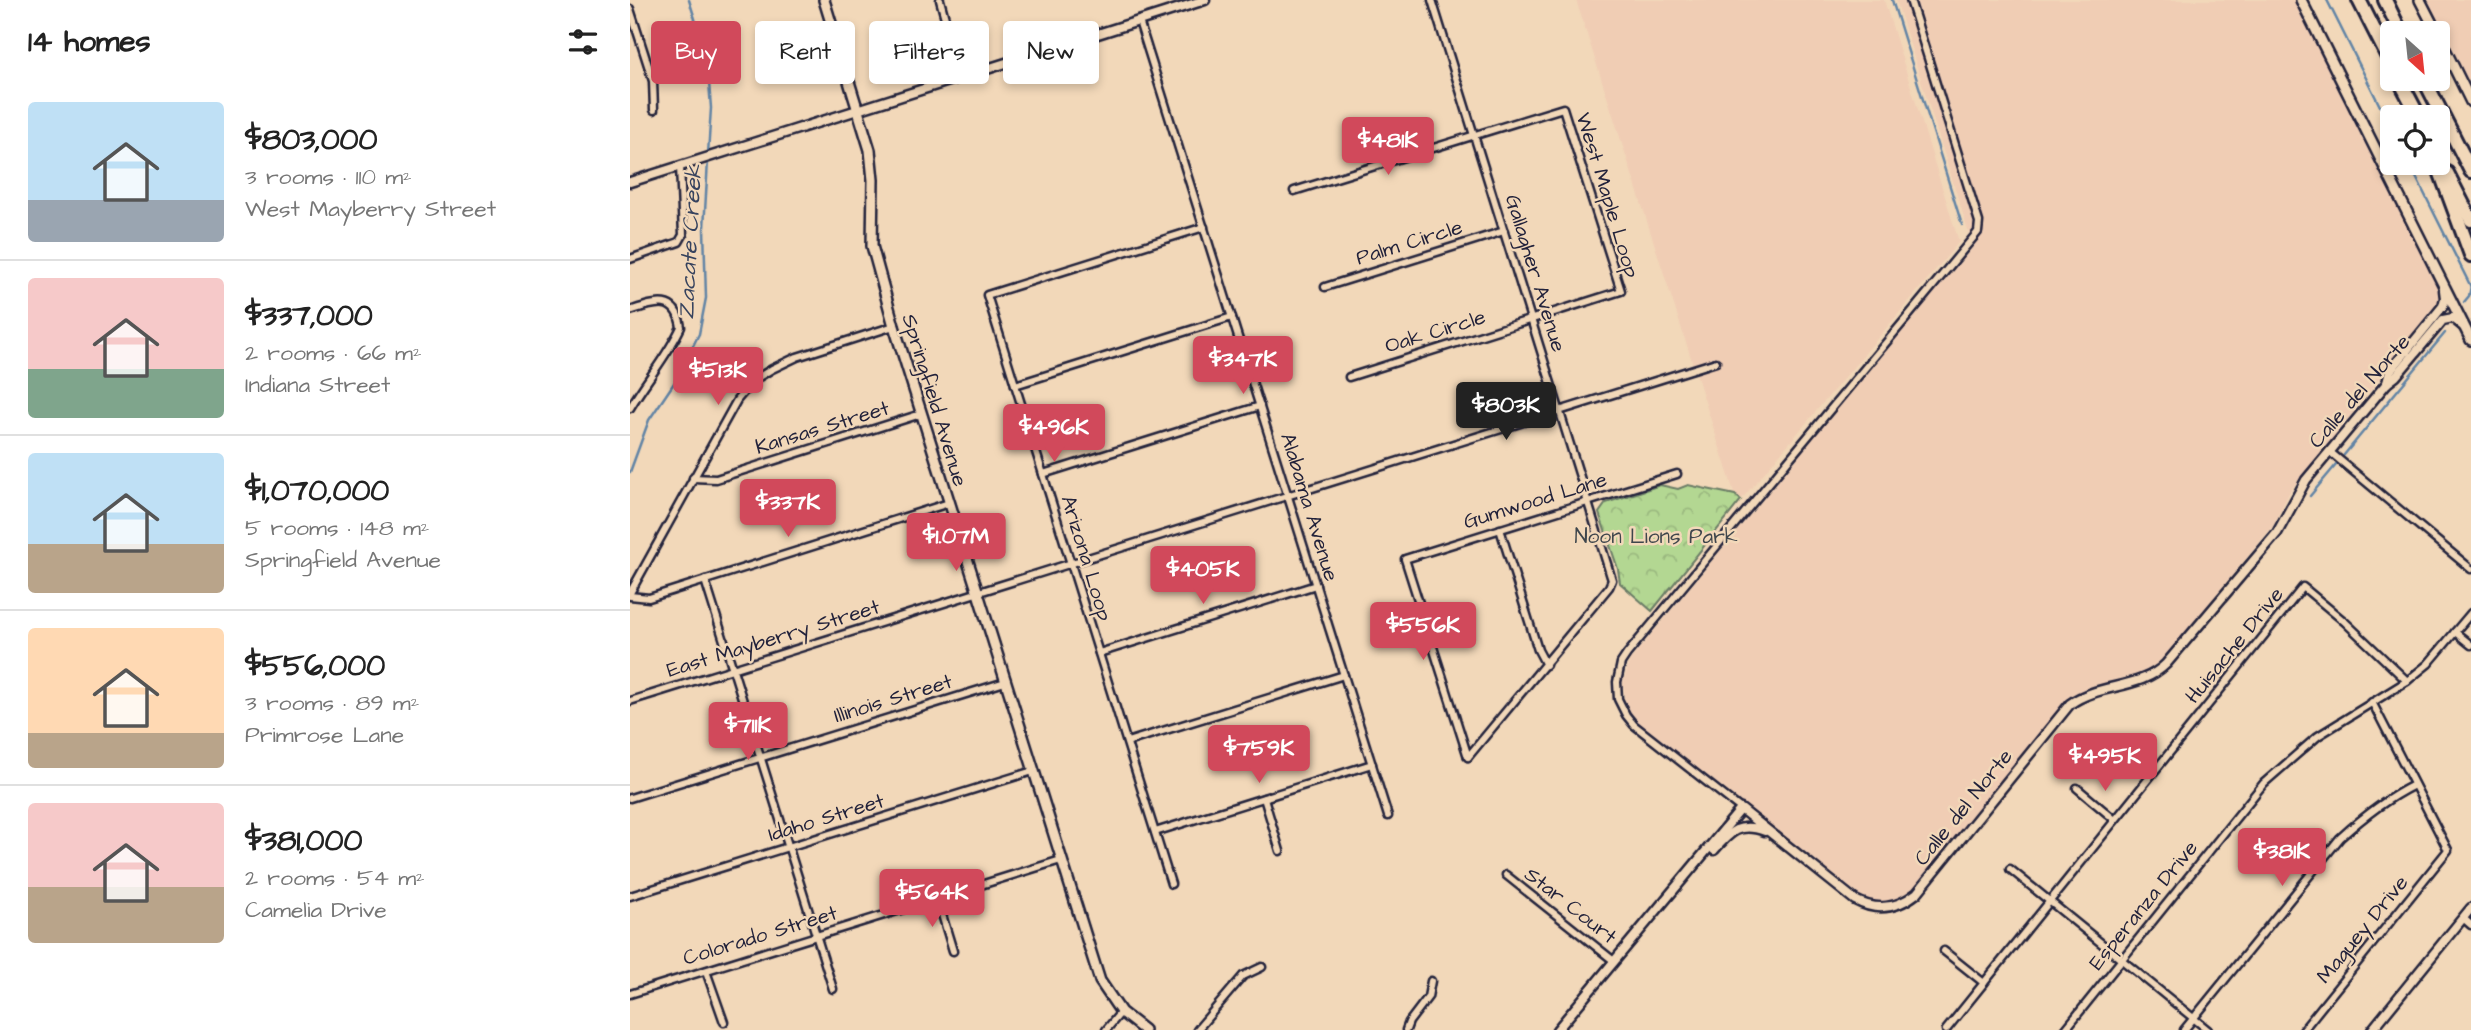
<!DOCTYPE html>
<meta charset="utf-8">
<style>
body{margin:0;font-family:"Architects Daughter",sans-serif;background:#f2f2f2;color:#222;height:100vh;display:flex;flex-direction:column;font-size:26px;white-space:nowrap}
*{box-sizing:border-box;margin:0}
p{font-size:23px;color:#767676}
.icon{flex:none;width:38px;height:38px;fill:none;stroke:currentColor;stroke-width:2;stroke-linecap:round;stroke-linejoin:round}
.map{position:relative;flex:1;overflow:hidden}
.drawer{display:flex;flex-direction:column;background:#fff;width:630px}
.drawer>*{flex:none}
.guide{position:absolute;left:21px;top:21px;width:665px;height:63px;display:flex;gap:14px}
.needle{width:46px;rotate:153deg}
.fabs{position:absolute;left:1750px;top:21px;display:grid;gap:14px}
.fabs a{display:grid;place-items:center;width:70px;height:70px;border-radius:7px;background:#fff;box-shadow:0 4px 10px #0003;font-size:35px}
.price{position:absolute;translate:-50% -60px;padding:0 16px;border-radius:7px;background:#d1495b;color:#fff;font-size:23px;line-height:46px;filter:drop-shadow(0 2px 4px #0008)}
.price::after{content:'';position:absolute;left:50%;top:42px;width:21px;height:16px;margin-left:-10px;background:inherit;clip-path:polygon(0 0,100% 0,50% 100%)}
.price.current{background:#222;color:#fff}
ul{padding:0;list-style:none}
li{display:flex;align-items:center;gap:21px;height:175px;padding:0 28px}
li+li{border-top:2px solid #e0e0e0}
li span{display:grid;place-items:center;flex:none;width:196px;height:140px;border-radius:7px;color:#555}
li>.icon{margin-inline-start:auto}
span .icon{width:84px;height:84px;fill:#fffc;stroke-width:1}
li b{font-size:30px}
h2{display:flex;justify-content:space-between;align-items:center;height:84px;padding:0 28px;font-size:30px}
.chip{padding:0 24px;border-radius:7px;background:#fff;box-shadow:0 4px 10px #0003;font-size:24px;line-height:63px}
.chip.current{background:#d1495b;color:#fff}
main{display:flex;flex:1;min-height:0}
.map>svg:first-child{display:block}
.built{fill:#f0cdb4}
.forest{fill:url(#forest-crowns);stroke:#6a7c66;stroke-width:2}
.lines{fill:none;stroke-linecap:round;stroke-linejoin:round}
.stream{stroke:#6284a5;stroke-width:2.5}
.minor-casing{stroke:#22223b;stroke-width:11}
.tertiary-casing{stroke:#22223b;stroke-width:13}
.secondary-casing{stroke:#22223b;stroke-width:14}
.motorway-casing{stroke:#22223b;stroke-width:18}
.minor{stroke:#f2d8b9;stroke-width:6}
.tertiary{stroke:#f2d8b9;stroke-width:8}
.secondary{stroke:#f2d8b9;stroke-width:9}
.motorway{stroke:#f2d8b9;stroke-width:12}
.labels{text-anchor:middle;stroke-width:5;stroke-linejoin:round;paint-order:stroke}
.street-label{font-size:21px;fill:#22223b;stroke:#f2d8b9}
.park-label{font-size:21px;fill:#3f464c;stroke:#f2d8b9}
.water-label{font-size:23px;font-style:italic;fill:#37435e;stroke:#f2d8b9}
</style>
<main>
<section class="drawer">
<h2>14 homes<svg class="icon" aria-label="filters" viewBox="0 0 24 24"><path d="M4 7h16M4 17h16"/><circle cx="9" cy="7" r="2"/><circle cx="15" cy="17" r="2"/></svg></h2>
<ul>
<li><span style="background:linear-gradient(#bfe0f5 70%,#9aa5b1 0)"><svg class="icon" aria-label="home" viewBox="0 0 24 24"><path d="M3 11l9-7 9 7M6 9v11h12V9"/></svg></span><div><b>$803,000</b><p>3 rooms · 110 m²</p><p>West Mayberry Street</p></div></li>
<li><span style="background:linear-gradient(#f6c9c9 65%,#7fa58c 0)"><svg class="icon" aria-label="home" viewBox="0 0 24 24"><path d="M3 11l9-7 9 7M6 9v11h12V9"/></svg></span><div><b>$337,000</b><p>2 rooms · 66 m²</p><p>Indiana Street</p></div></li>
<li><span style="background:linear-gradient(#bfe0f5 65%,#b9a48a 0)"><svg class="icon" aria-label="home" viewBox="0 0 24 24"><path d="M3 11l9-7 9 7M6 9v11h12V9"/></svg></span><div><b>$1,070,000</b><p>5 rooms · 148 m²</p><p>Springfield Avenue</p></div></li>
<li><span style="background:linear-gradient(#ffd9b3 75%,#b9a48a 0)"><svg class="icon" aria-label="home" viewBox="0 0 24 24"><path d="M3 11l9-7 9 7M6 9v11h12V9"/></svg></span><div><b>$556,000</b><p>3 rooms · 89 m²</p><p>Primrose Lane</p></div></li>
<li><span style="background:linear-gradient(#f6c9c9 60%,#b9a48a 0)"><svg class="icon" aria-label="home" viewBox="0 0 24 24"><path d="M3 11l9-7 9 7M6 9v11h12V9"/></svg></span><div><b>$381,000</b><p>2 rooms · 54 m²</p><p>Camelia Drive</p></div></li>
</ul>
</section>
<div class="map">
<svg width="1841" height="1030" viewBox="0 0 1841 1030">
<defs>
<pattern id="forest-crowns" width="20" height="18" patternUnits="userSpaceOnUse" patternTransform="scale(1.75)"><rect width="20" height="18" fill="#b3d792"/><path d="M2 6a3 3 0 1 1 6 0M12 15a3 3 0 1 1 6 0" fill="none" stroke="#9ab87f"/></pattern>
</defs>
<rect width="100%" height="100%" fill="#f2d8b9"/>
<filter id="ink" filterUnits="userSpaceOnUse"><feTurbulence type="fractalNoise" baseFrequency=".0143" numOctaves="2"/><feDisplacementMap in="SourceGraphic" scale="14" xChannelSelector="R" yChannelSelector="G"/><feConvolveMatrix kernelMatrix="1 2 1 2 8 2 1 2 1" color-interpolation-filters="sRGB"/></filter>
<g filter="url(#ink)">
<g class="built">
<path d="M946 0H1254L1329 242 1111 500 1105 495Z"/>
<path d="M1266 0H1665L1813 296 1812 301 1660 491 1643 526 1532 660 1514 673 1458 687 1436 700 1286 886 1270 898 1256 903 1236 900 1006 720 995 703 993 682 1000 660 1343 246Z"/>
<path d="M1798 0H1841V86Z"/>
</g>
<path class="forest" d="M1030 485 1048 489 1058 485 1105 495 1111 500 1022 611 990 583 988 569 969 513 976 503Z"/>
<g class="lines">
<g class="stream">
<path d="M59 0 77 57 81 108 78 154"/>
<path d="M1262 0 1332 225"/>
<path d="M1697 0 1762 130"/>
<path d="M1779 163 1841 287"/>
<path d="M1834 302 1839 296 1841 286"/>
<path d="M1714 455 1815 333"/>
<path d="M0 472 19 420 44 383 69 334 76 298 74 228 78 161"/>
<path d="M1680 496 1706 465"/>
</g>
<g class="minor-casing">
<g id="minor">
<path d="M310 0 331 77"/>
<path d="M802 0 982 580 979 587 838 757"/>
<path d="M0 9 23 81 24 110"/>
<path d="M509 21 758 816"/>
<path d="M664 191 933 108 991 291 719 377"/>
<path d="M0 259 49 242 53 235 50 166"/>
<path d="M695 287 874 231"/>
<path d="M0 311C24 303 46 294 51 327 37 357 16 380 0 408"/>
<path d="M385 385 602 317"/>
<path d="M1700 452 1841 569"/>
<path d="M413 474 630 406"/>
<path d="M63 478 86 479 291 414"/>
<path d="M870 529 908 650 916 665"/>
<path d="M75 580 203 989"/>
<path d="M0 593 107 400 124 380 142 369 167 357 264 326"/>
<path d="M0 596 19 598 319 503"/>
<path d="M1825 632 1841 645"/>
<path d="M469 653 686 585"/>
<path d="M0 701 1086 362"/>
<path d="M497 742 714 675"/>
<path d="M838 757 775 559 1047 474"/>
<path d="M1447 788 1485 820"/>
<path d="M0 798 375 682"/>
<path d="M634 798 650 851"/>
<path d="M1111 809 1004 725 996 715 988 699 987 682 991 663 997 654 1348 232 1349 222 1280 0"/>
<path d="M525 832 742 764"/>
<path d="M1380 869 1578 1030"/>
<path d="M876 875 984 961"/>
<path d="M541 884 357 295 574 227"/>
<path d="M0 896 403 771"/>
<path d="M307 898 323 951"/>
<path d="M1833 918 1841 925"/>
<path d="M1314 951 1354 983"/>
<path d="M76 971 94 1022"/>
<path d="M0 994 431 860"/>
<path d="M476 1030 491 1012"/>
<path d="M567 1030 613 976 632 967"/>
<path d="M776 1030 779 1022 798 997 801 981"/>
<path d="M1316 1030 1673 587 1715 622 1777 681"/>
<path d="M1435 1030 1634 783 1688 736 1777 681 1798 664 1841 613"/>
<path d="M1554 1030 1710 838C1733 817 1756 799 1784 785"/>
<path d="M1673 1030 1818 850 1742 702"/>
</g>
</g>
<g class="tertiary-casing">
<g id="tertiary">
<path d="M0 182 575 0"/>
<path d="M1757 383 1760 371 1813 306 1815 298 1814 290"/>
<path d="M1084 850C1101 831 1109 822 1135 831"/>
<path d="M927 1030 1111 809 1225 900C1247 912 1267 909 1287 893L1440 704C1469 683 1510 690 1536 664L1647 533 1676 480 1757 383 1766 376 1813 320 1823 318 1834 327"/>
<path d="M1742 1030 1841 908"/>
</g>
</g>
<g class="secondary-casing">
<g id="secondary">
<path d="M194 0 240 150 243 180 242 246 264 326 470 981 491 1012 514 1030"/>
<path d="M1671 0 1841 340"/>
<path d="M1790 0 1807 33"/>
<path d="M1808 35 1841 102"/>
</g>
</g>
<g class="motorway-casing">
<g id="motorway">
<path d="M1729 0 1762 65"/>
<path d="M1755 0 1771 33"/>
<path d="M1769 79 1789 117"/>
<path d="M1794 79 1841 171"/>
<path d="M1807 163 1841 255"/>
<path d="M1817 173 1841 220"/>
</g>
</g>
<use href="#minor" class="minor"/>
<use href="#tertiary" class="tertiary"/>
<use href="#secondary" class="secondary"/>
<use href="#motorway" class="motorway"/>
</g>
</g>
<g class="labels">
<g class="street-label">
<text transform="translate(978 195) rotate(73)" y="7">West Maple Loop</text>
<text transform="translate(779 242) rotate(-17)" y="7">Palm Circle</text>
<text transform="translate(906 273) rotate(73)" y="7">Gallagher Avenue</text>
<text transform="translate(805 331) rotate(-17)" y="7">Oak Circle</text>
<text transform="translate(1729 391) rotate(-49)" y="7">Calle del Norte</text>
<text transform="translate(305 400) rotate(73)" y="7">Springfield Avenue</text>
<text transform="translate(192 427) rotate(-17)" y="7">Kansas Street</text>
<text transform="translate(905 500) rotate(-17)" y="7">Gumwood Lane</text>
<text transform="translate(680 507) rotate(73)" y="7">Alabama Avenue</text>
<text transform="translate(457 558) rotate(73)" y="7">Arizona Loop</text>
<text transform="translate(143 638) rotate(-17)" y="7">East Mayberry Street</text>
<text transform="translate(1604 645) rotate(-51)" y="7">Huisache Drive</text>
<text transform="translate(263 698) rotate(-17)" y="7">Illinois Street</text>
<text transform="translate(1333 807) rotate(-51)" y="7">Calle del Norte</text>
<text transform="translate(196 817) rotate(-17)" y="7">Idaho Street</text>
<text transform="translate(941 905) rotate(38)" y="7">Star Court</text>
<text transform="translate(1513 905) rotate(-51)" y="7">Esperanza Drive</text>
<text transform="translate(1732 929) rotate(-51)" y="7">Maguey Drive</text>
<text transform="translate(130 935) rotate(-17)" y="7">Colorado Street</text>
</g>
<g class="park-label">
<text x="1026" y="543">Noon Lions Park</text>
</g>
<g class="water-label">
<text transform="translate(59 242) rotate(-87)" y="8">Zacate Creek</text>
</g>
</g>
</svg>
<div class="fabs">
<a><svg class="needle" viewBox="-14 -14 28 28"><path d="M0-13l5 13h-10z" fill="#e53935"/><path d="M0 13l5-13h-10z" fill="#767676"/></svg></a>
<a><svg class="icon" aria-label="locate" viewBox="0 0 24 24"><circle cx="12" cy="12" r="6"/><path d="M12 2v4M12 18v4M2 12h4M18 12h4"/></svg></a>
</div>
<b class="price" style="left:758px;top:177px">$481K</b>
<b class="price" style="left:613px;top:396px">$347K</b>
<b class="price" style="left:88px;top:407px">$513K</b>
<b class="price current" style="left:876px;top:442px">$803K</b>
<b class="price" style="left:424px;top:464px">$496K</b>
<b class="price" style="left:158px;top:539px">$337K</b>
<b class="price" style="left:326px;top:573px">$1.07M</b>
<b class="price" style="left:573px;top:606px">$405K</b>
<b class="price" style="left:793px;top:662px">$556K</b>
<b class="price" style="left:118px;top:762px">$711K</b>
<b class="price" style="left:629px;top:785px">$759K</b>
<b class="price" style="left:1475px;top:793px">$495K</b>
<b class="price" style="left:1652px;top:888px">$381K</b>
<b class="price" style="left:302px;top:929px">$564K</b>
<div class="guide">
<a class="chip current">Buy</a>
<a class="chip">Rent</a>
<a class="chip">Filters</a>
<a class="chip">New</a>
</div>
</div>
</main>
